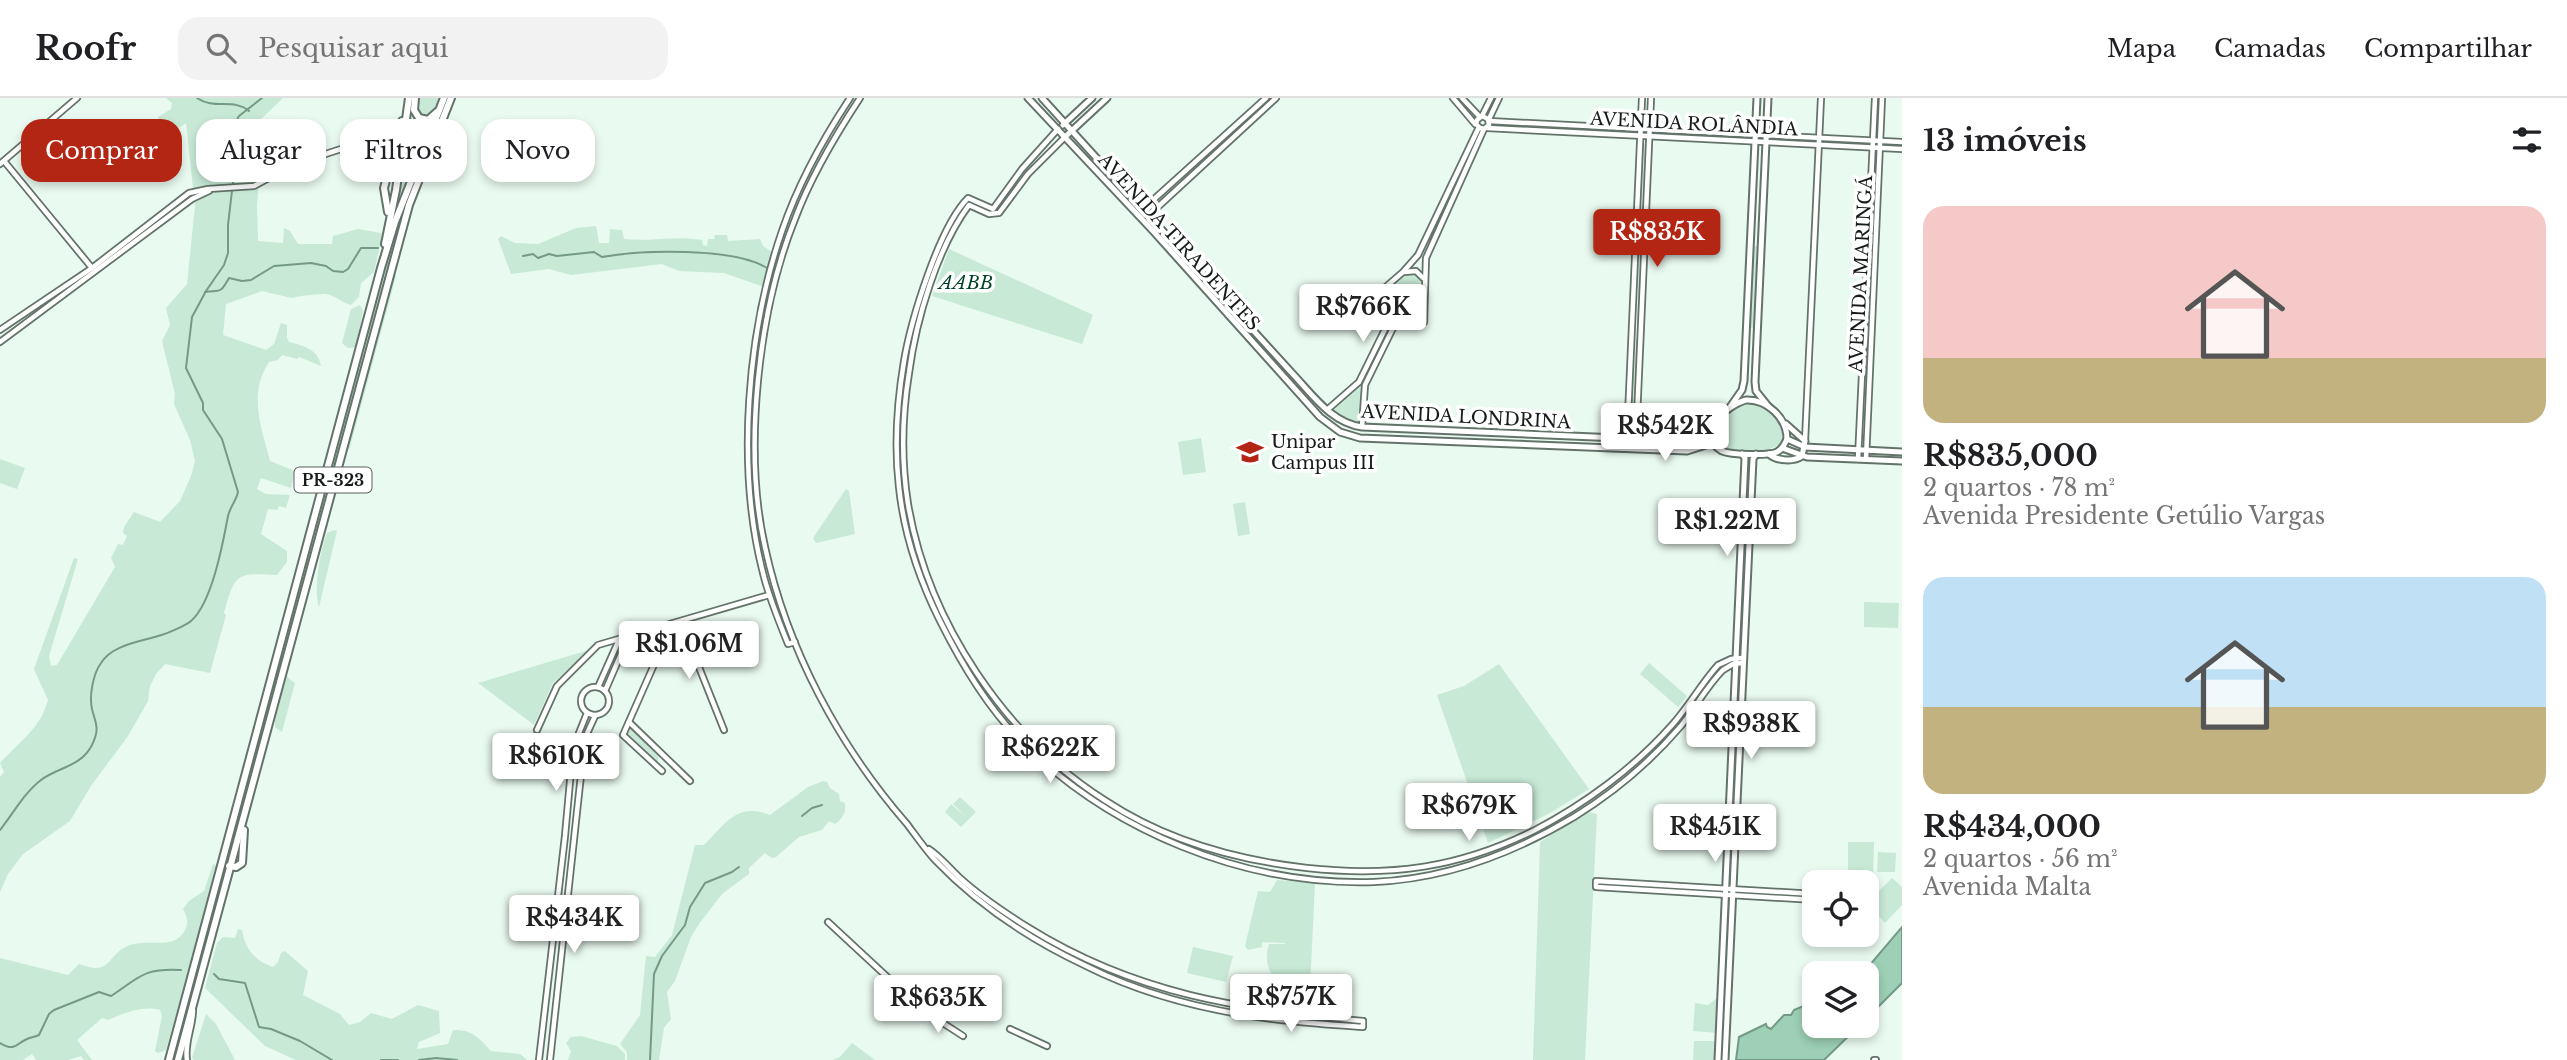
<!DOCTYPE html>
<html lang="pt">
<meta charset="utf-8">
<style>
body{margin:0;font-family:"Libre Baskerville",serif;background:#f2f2f2;color:#202124;height:100vh;display:flex;flex-direction:column;font-size:26px;white-space:nowrap}
*{box-sizing:border-box;margin:0}
p{font-size:23px;color:#757577}
.icon{flex:none;width:38px;height:38px;fill:none;stroke:currentColor;stroke-width:2;stroke-linecap:round;stroke-linejoin:round}
.map{position:relative;flex:1;overflow:hidden}
.details{display:flex;flex-direction:column;background:#fff;width:665px}
.details>*{flex:none}
.top-card{position:absolute;left:21px;top:21px;width:665px;height:63px;display:flex;gap:14px}
.fabs{position:absolute;left:1802px;top:772px;display:grid;gap:14px}
.fabs a{display:grid;place-items:center;width:77px;height:77px;border-radius:14px;background:#fff;box-shadow:0 4px 10px #0003;font-size:35px}
.price{position:absolute;translate:-50% -60px;padding:0 16px;border-radius:7px;background:#fff;color:#222;font-size:23px;line-height:46px;filter:drop-shadow(0 2px 4px #0008)}
.price::after{content:'';position:absolute;left:50%;top:42px;width:21px;height:16px;margin-left:-10px;background:inherit;clip-path:polygon(0 0,100% 0,50% 100%)}
.price.on{background:#b32613;color:#fff}
ul{padding:0;list-style:none}
li{display:grid;align-content:center;gap:14px;height:371px;padding:0 21px}
li span{display:grid;place-items:center;height:217px;border-radius:21px;color:#555}
li>.icon{margin-inline-start:auto}
span .icon{width:126px;height:126px;fill:#fffc;stroke-width:1}
li b{font-size:30px}
h2{display:flex;justify-content:space-between;align-items:center;height:84px;padding:0 21px;font-size:30px}
.tag{padding:0 24px;border-radius:21px;background:#fff;box-shadow:0 4px 10px #0003;font-size:24px;line-height:63px}
.tag.on{background:#b32613;color:#fff}
header{display:flex;align-items:center;gap:42px;box-sizing:border-box;height:98px;padding:0 35px;background:#fff;border-bottom:2px solid #e0e0e0}
header strong{font-size:33px}
nav{display:flex;gap:38px;margin-inline-start:auto;font-size:24px}
.search{width:490px;height:63px;background:#f2f2f2;display:flex;align-items:center;gap:18px;box-sizing:border-box;padding:0 24px;border-radius:21px;color:#757577;font-size:26px}
main{display:flex;flex:1;min-height:0}
.map>svg:first-child{display:block}
.green{fill:#c8e9d6}
.water{fill:#9dd0b4;stroke:#749a86;stroke-width:2}
.lines{fill:none;stroke-linecap:round;stroke-linejoin:round}
.stream{stroke:#749a86;stroke-width:2}
.minor-casing{stroke:#64736a;stroke-width:8}
.major-casing{stroke:#64736a;stroke-width:9}
.highway-casing{stroke:#64736a;stroke-width:10}
.minor{stroke:#fff;stroke-width:4.5}
.major{stroke:#fff;stroke-width:5}
.highway{stroke:#fff;stroke-width:6}
.labels{text-anchor:middle;stroke-width:7;stroke-linejoin:round;paint-order:stroke}
.shield{fill:#fff;stroke:#5c605e;stroke-width:2}
.shield-label{font-size:16px;font-weight:bold;fill:#161c19}
.street-label{font-size:18px;fill:#161c19;stroke:#fff}
.park-label{font-size:18px;font-style:italic;fill:#004228;stroke:#fff}
.poi-label{font-size:18px;fill:#161c19;stroke:#fff;text-anchor:start}
</style>
<header>
<strong>Roofr</strong>
<div class="search"><svg class="icon" aria-label="search" viewBox="0 0 24 24"><circle cx="10" cy="10" r="6"/><path d="M15 15l6 6"/></svg>Pesquisar aqui</div>
<nav><a>Mapa</a><a>Camadas</a><a>Compartilhar</a></nav>
</header>
<main>
<div class="map">
<svg width="1902" height="962" viewBox="0 0 1902 962">
<rect width="100%" height="100%" fill="#e9faf0"/>
<g class="green">
<path d="M166 0H283L259 23 266 77 259 82 257 108 258 143 283 145 284 130 290 133 298 146H332L333 138 358 131 381 135 382 139 374 174 361 185 359 199 351 207C342 205 334 196 325 196 319 196 296 198 292 200L262 193 226 206 223 237 266 252 274 246 281 225 287 227V240L289 244C304 248 318 251 321 268L299 259 297 261 282 257 278 262 269 264C248 296 261 328 270 363L295 373 291 390 261 380 257 391 266 396 290 397 286 410 279 408 277 412 268 411 261 436 287 453V464L277 477C237 475 235 474 224 515L226 517 210 575 165 566 156 576 150 588 148 603 128 638 91 688 70 723 23 756 8 776 0 794V679L4 674 0 665C20 643 40 631 48 602L34 571 74 460 78 461 49 558 51 568 57 567 115 469 111 460 118 446 123 447 127 438 123 435 124 429 134 414 160 424 180 403 191 378 195 363 190 342 174 306 175 296 162 243 170 227 166 210 187 186 195 108 186 25 177 31 160 23 158 19 171 11 172 5Z"/>
<path d="M417 0H442C439 8 435 18 425 19L417 13Z"/>
<path d="M447 0H449L405 113 385 177 231 762 229 759 244 690 382 175 404 105Z"/>
<path d="M409 17 418 26H431L392 127Z"/>
<path d="M1646 45 1644 128 1641 129 1643 46Z"/>
<path d="M596 128 599 145H609L610 131 622 132 624 141C650 144 676 137 702 142L703 147 707 148 708 141H714L715 137H727L728 143 760 141 763 148 773 155 764 189 724 175 679 173 662 166 571 177 549 171 511 176 498 141 501 138 515 145 538 146 576 130Z"/>
<path d="M1642 142 1639 227 1637 228 1639 143Z"/>
<path d="M1753 148H1757L1754 230H1749Z"/>
<path d="M949 151 1093 217 1082 246 932 198Z"/>
<path d="M1414 174 1421 179 1420 216 1415 219 1394 217 1381 204 1380 199 1405 175Z"/>
<path d="M394 176 396 178 350 349 347 354Z"/>
<path d="M360 207 363 213 356 249 348 250 342 245 351 211Z"/>
<path d="M1636 240 1639 242 1633 330 1630 329Z"/>
<path d="M753 283H755L753 354 761 444H758L751 354Z"/>
<path d="M1361 287 1363 288 1359 326 1344 324 1332 313Z"/>
<path d="M1744 304C1759 305 1767 308 1777 320 1809 354 1740 360 1723 349 1716 344 1714 337 1715 329L1724 316Z"/>
<path d="M1201 340 1206 374 1183 377 1178 344Z"/>
<path d="M0 361 25 370 17 391 0 385Z"/>
<path d="M846 391 849 393 855 436 816 445 813 440Z"/>
<path d="M1245 404 1250 436 1238 438 1233 406Z"/>
<path d="M334 432 337 433 319 509C313 491 320 453 327 435Z"/>
<path d="M1864 504 1899 505 1898 530 1864 529Z"/>
<path d="M589 552 553 585 534 627 478 585Z"/>
<path d="M1649 565 1687 598 1678 609 1640 576Z"/>
<path d="M1499 566 1589 691 1552 714 1488 745 1437 597 1464 588Z"/>
<path d="M286 578 295 585 282 634 275 629V622Z"/>
<path d="M629 628 659 656 657 667 625 637Z"/>
<path d="M823 683 827 684 830 690 839 696 840 703 845 705C846 715 843 720 835 726L829 723 822 732 799 739 776 759 772 760 765 755 749 770V776L722 796 699 826 691 839 675 883 667 894 671 921 664 930 659 962H627V954L620 946 640 917 646 858 655 859 672 837 695 747H704C726 725 737 704 770 717L808 689Z"/>
<path d="M960 699 976 714 961 729 945 714 951 706 967 720 953 706Z"/>
<path d="M1588 714 1597 716 1585 962H1533L1540 744Z"/>
<path d="M1848 744H1874L1873 784H1848Z"/>
<path d="M1878 754 1896 755 1895 774H1877Z"/>
<path d="M213 766 218 768 166 952 158 955 155 953 162 918 160 912C143 907 124 915 108 922L102 920 77 942 92 962H84L81 958 68 962H36L32 956 23 962H0V860L68 877 79 866C114 879 105 856 130 847 149 840 175 853 185 832 189 824 187 819 183 811L189 803 204 793Z"/>
<path d="M224 771 227 772 177 962H171Z"/>
<path d="M1892 780 1902 789V807L1885 825 1867 805Z"/>
<path d="M1277 782 1315 785 1309 911 1281 907C1283 878 1260 877 1269 846H1285V845L1262 844V849L1248 852 1245 848 1258 793 1270 794Z"/>
<path d="M238 831 242 832C245 851 255 863 273 869L278 864 281 855 285 853 308 873 303 897 340 916 349 927 360 924 371 915 392 921 418 907 439 913 440 935 419 944 417 951 448 946 453 932C472 931 479 940 491 953L520 956 527 962H296L265 948 205 890 217 845 223 839 235 840Z"/>
<path d="M1193 849 1233 858 1226 884 1187 875Z"/>
<path d="M1717 900 1719 902 1717 935 1693 933 1695 905 1708 907Z"/>
<path d="M206 916 216 926 235 962H194L192 960Z"/>
<path d="M581 938 617 948 625 956V962H568L571 953 566 945 571 939Z"/>
<path d="M1694 943H1716L1714 962H1693Z"/>
<path d="M852 945 875 962H832L840 959Z"/>
</g>
<g class="water">
<path d="M1902 829V885L1867 920V875H1863Z"/>
<path d="M1815 903V928H1859L1824 962H1736L1739 939 1766 926 1767 929 1771 931 1784 917H1791L1794 912Z"/>
</g>
<g class="lines">
<g class="stream">
<path d="M197 0C214 12 234 0 249 13"/>
<path d="M523 158 533 156 538 160 549 156 557 158 594 154 602 159C641 152 733 149 767 170"/>
<path d="M205 194C221 192 220 196 229 180L242 183 251 182 274 168 311 165 326 168 333 173 343 174 348 171 361 150H378"/>
<path d="M802 718 812 710 822 707"/>
<path d="M0 732C13 716 24 695 41 682 58 669 81 669 92 647 100 630 96 627 92 611 89 598 93 576 101 565 112 547 139 544 158 538 166 536 185 528 191 523 212 505 223 445 228 418 230 409 236 403 238 394L222 341 203 312V305L186 270 192 219 206 193 224 167 228 155V127L233 84 227 75 228 67 223 46 239 18 262 0"/>
<path d="M214 876 219 881 245 885 259 929 271 931 300 943 332 962"/>
<path d="M0 945C16 954 15 946 27 941 31 939 35 939 39 937L49 916 54 912 99 894 111 898C140 879 143 870 181 872"/>
<path d="M381 962H398"/>
<path d="M419 962 436 960 457 962"/>
<path d="M650 962 654 876 662 858 685 827 690 809 705 785 732 774 739 769"/>
</g>
<g class="minor-casing">
<g id="minor">
<path d="M860 0C835 38 811 78 795 121 758 213 743 352 765 449 787 551 839 648 907 726 916 738 925 751 935 762 977 806 1029 841 1084 867 1147 899 1221 916 1291 923 1315 926 1339 927 1363 929V923"/>
<path d="M1453 0 1475 26"/>
<path d="M1462 0 1480 19"/>
<path d="M1482 18 1491 0"/>
<path d="M1489 21 1499 0"/>
<path d="M1489 23 1902 44"/>
<path d="M1479 29 1418 157 1403 174 1373 200C1394 222 1393 222 1424 224L1426 160 1484 31 1489 27 1488 21 1482 18 1477 22 1476 26 1480 30 1484 31"/>
<path d="M1487 30 1902 51"/>
<path d="M1058 31 1022 71 993 111 968 100C939 129 911 222 904 263 897 305 894 347 899 389 904 437 919 481 940 523 961 565 985 606 1018 640 1109 733 1244 788 1374 784 1445 781 1514 755 1574 719 1613 695 1651 663 1681 628 1695 610 1707 588 1723 572L1733 566 1742 565"/>
<path d="M1065 39 1028 76 999 115 989 116 969 107C937 150 916 222 909 275 902 318 901 362 908 406 928 524 1005 639 1106 703 1165 742 1237 762 1307 770 1391 779 1459 770 1535 732 1585 706 1635 669 1672 627 1689 608 1701 586 1718 567L1731 561 1742 560"/>
<path d="M372 42 386 45 391 60"/>
<path d="M4 63 92 170"/>
<path d="M0 66 77 0"/>
<path d="M1142 112 1266 0"/>
<path d="M1148 118 1276 0"/>
<path d="M1404 174 1416 173 1423 180"/>
<path d="M0 232 92 170 189 95 208 91 254 88 295 66 390 35 399 29"/>
<path d="M0 244 192 101 209 93"/>
<path d="M1327 312 1359 284 1391 219"/>
<path d="M1362 329 1365 287 1397 222"/>
<path d="M1627 341 1642 0"/>
<path d="M1636 342 1651 0"/>
<path d="M1805 343 1821 0"/>
<path d="M1858 361 1875 0"/>
<path d="M1866 361 1882 0"/>
<path d="M681 524 724 632"/>
<path d="M795 544 788 546C779 523 769 500 763 475 736 370 747 235 782 133 798 86 823 41 850 0"/>
<circle cx="595" cy="603" r="14"/>
<path d="M598 589 619 542"/>
<path d="M605 593 628 540"/>
<path d="M629 624 690 683"/>
<path d="M537 632 557 588 598 547 769 497"/>
<path d="M662 673 623 637 672 526"/>
<path d="M929 751C941 759 950 771 960 780 981 799 1005 815 1029 830 1135 896 1242 912 1363 923"/>
<path d="M1815 796 1596 783V789L1815 802"/>
<path d="M828 824 911 901"/>
<path d="M926 914 963 938"/>
<path d="M1010 931 1047 948"/>
<path d="M187 962C184 945 193 929 193 912"/>
<path d="M539 962 565 738 573 650 587 615"/>
<path d="M550 962 585 640 595 618"/>
<path d="M1874 962H1876"/>
</g>
</g>
<g class="major-casing">
<g id="major">
<path d="M1028 0 1154 134 1320 319 1340 334 1360 340 1687 353 1715 344"/>
<path d="M1042 0 1291 274C1312 296 1331 325 1362 329L1688 343 1712 336"/>
<path d="M1768 0 1755 284 1756 293 1768 308"/>
<path d="M1063 27 1092 0"/>
<path d="M1065 39 1107 0"/>
<path d="M1746 302C1767 301 1787 320 1787 341 1784 347 1783 351 1777 354 1769 358 1731 357 1722 353 1693 336 1727 307 1746 302Z"/>
<path d="M1730 309 1742 292 1744 283 1757 0"/>
<path d="M1787 341 1805 349 1902 354"/>
<path d="M1782 350 1807 359 1902 363"/>
<path d="M1769 356C1777 363 1794 364 1802 358L1805 343 1786 326"/>
<path d="M1718 962 1745 360 1742 356"/>
<path d="M1725 962 1753 361 1756 356"/>
</g>
</g>
<g class="highway-casing">
<g id="highway">
<path d="M415 0 414 12 419 20 428 22 437 14"/>
<path d="M388 114 384 90 402 23"/>
<path d="M385 146 396 92 409 0"/>
<path d="M229 768 236 769 242 765 244 732"/>
<path d="M169 962 381 170 395 124 444 0"/>
<path d="M178 962 409 107 451 0"/>
</g>
</g>
<use href="#minor" class="minor"/>
<use href="#major" class="major"/>
<use href="#highway" class="highway"/>
</g>
<defs>
<g id="university-bare" transform="scale(2.1)"><path d="M0-5L7-2L0 1L-7-2ZM-4 1L0 2.5L4 1V4Q0 6-4 4Z" fill="#b32613" stroke="#fff" stroke-width="2.5" paint-order="stroke"/></g>
</defs>
<g fill-rule="evenodd">
<use href="#university-bare" x="1250" y="354"/>
</g>
<g class="labels">
<rect class="shield" x="294.5" y="369.5" width="77" height="25" rx="5"/>
<g class="shield-label">
<text x="333" y="388">PR-323</text>
</g>
<g class="street-label">
<text transform="translate(1694 26) rotate(3)" y="6">AVENIDA ROLÂNDIA</text>
<text transform="translate(1179 144) rotate(48)" y="6">AVENIDA TIRADENTES</text>
<text transform="translate(1861 176) rotate(-87)" y="6">AVENIDA MARINGÁ</text>
<text transform="translate(1466 319) rotate(3)" y="6">AVENIDA LONDRINA</text>
</g>
<g class="park-label">
<text x="966" y="191">AABB</text>
</g>
<g class="poi-label">
<text x="1271" y="350">Unipar<tspan x="1271" dy="21">Campus III</tspan></text>
</g>
</g>
</svg>
<div class="fabs">
<a><svg class="icon" aria-label="locate" viewBox="0 0 24 24"><circle cx="12" cy="12" r="6"/><path d="M12 2v4M12 18v4M2 12h4M18 12h4"/></svg></a>
<a><svg class="icon" aria-label="layers" viewBox="0 0 24 24"><path d="M12 4l9 5-9 5-9-5zM3 14l9 5 9-5"/></svg></a>
</div>
<b class="price on" style="left:1657px;top:171px">R$835K</b>
<b class="price" style="left:1363px;top:246px">R$766K</b>
<b class="price" style="left:1665px;top:365px">R$542K</b>
<b class="price" style="left:1727px;top:460px">R$1.22M</b>
<b class="price" style="left:689px;top:583px">R$1.06M</b>
<b class="price" style="left:1751px;top:663px">R$938K</b>
<b class="price" style="left:1050px;top:687px">R$622K</b>
<b class="price" style="left:556px;top:695px">R$610K</b>
<b class="price" style="left:1469px;top:745px">R$679K</b>
<b class="price" style="left:1715px;top:766px">R$451K</b>
<b class="price" style="left:574px;top:857px">R$434K</b>
<b class="price" style="left:1291px;top:936px">R$757K</b>
<b class="price" style="left:938px;top:937px">R$635K</b>
<div class="top-card">
<a class="tag on">Comprar</a>
<a class="tag">Alugar</a>
<a class="tag">Filtros</a>
<a class="tag">Novo</a>
</div>
</div>
<section class="details">
<h2>13 imóveis<svg class="icon" aria-label="filters" viewBox="0 0 24 24"><path d="M4 7h16M4 17h16"/><circle cx="9" cy="7" r="2"/><circle cx="15" cy="17" r="2"/></svg></h2>
<ul>
<li><span style="background:linear-gradient(#f6c9c9 70%,#c2b280 0)"><svg class="icon" aria-label="home" viewBox="0 0 24 24"><path d="M3 11l9-7 9 7M6 9v11h12V9"/></svg></span><div><b>R$835,000</b><p>2 quartos · 78 m²</p><p>Avenida Presidente Getúlio Vargas</p></div></li>
<li><span style="background:linear-gradient(#bfe0f5 60%,#c2b280 0)"><svg class="icon" aria-label="home" viewBox="0 0 24 24"><path d="M3 11l9-7 9 7M6 9v11h12V9"/></svg></span><div><b>R$434,000</b><p>2 quartos · 56 m²</p><p>Avenida Malta</p></div></li>
</ul>
</section>
</main>
